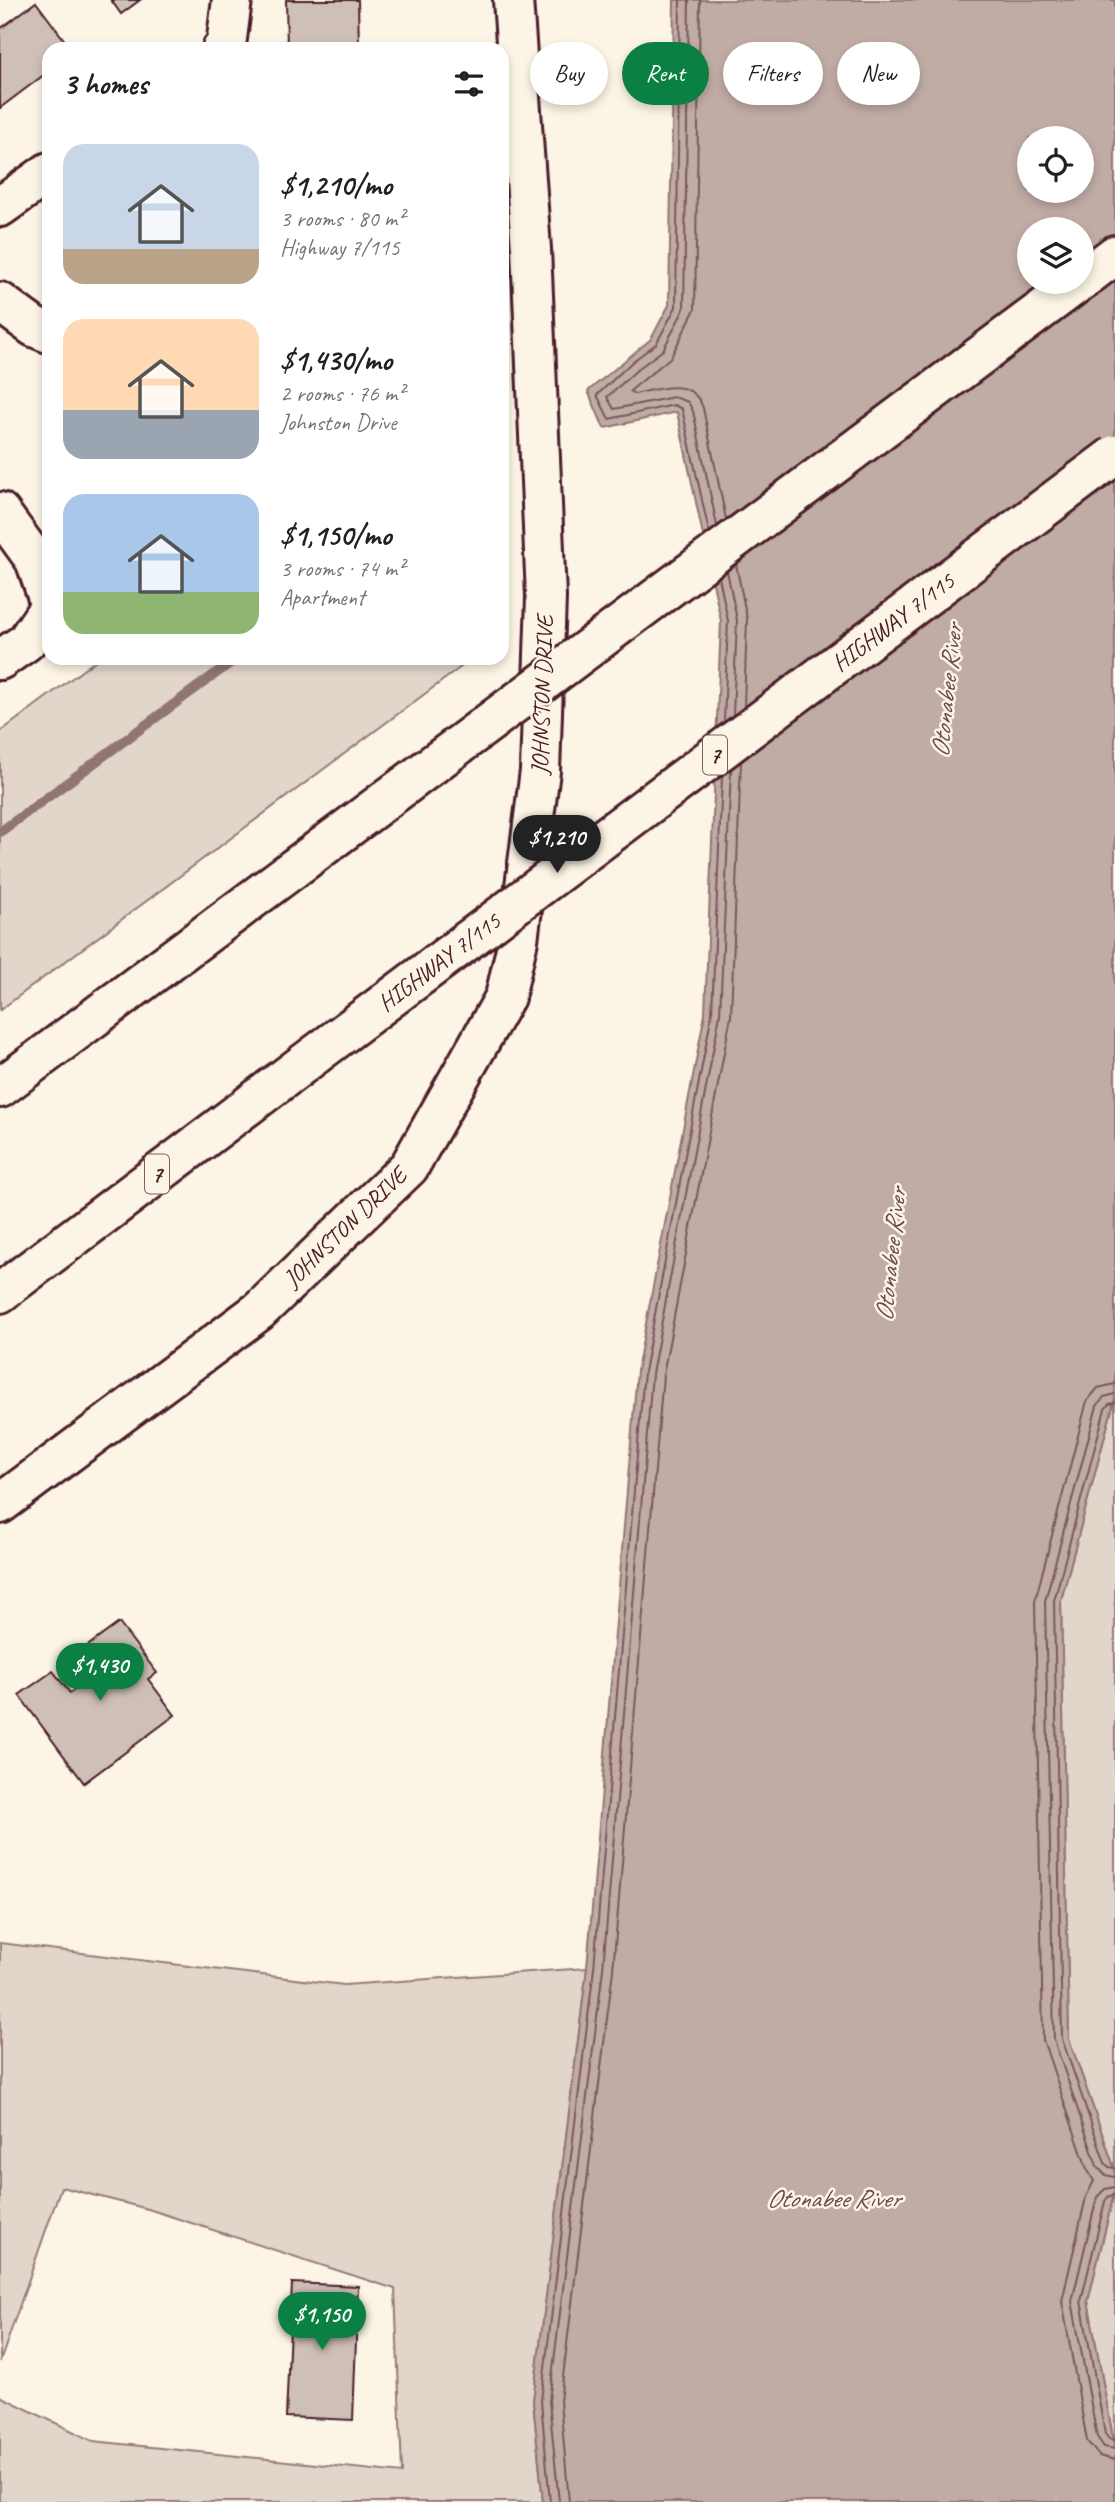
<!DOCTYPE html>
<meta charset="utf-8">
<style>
body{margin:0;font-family:Caveat,sans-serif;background:#f6f6f6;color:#202124;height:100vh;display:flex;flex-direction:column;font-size:26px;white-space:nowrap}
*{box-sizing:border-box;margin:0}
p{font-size:23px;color:#757577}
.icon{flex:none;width:38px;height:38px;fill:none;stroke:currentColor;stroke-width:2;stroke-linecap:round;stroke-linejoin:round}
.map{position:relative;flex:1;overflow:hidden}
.panel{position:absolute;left:42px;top:42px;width:467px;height:623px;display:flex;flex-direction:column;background:#fff;border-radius:21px;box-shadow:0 4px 10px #0003}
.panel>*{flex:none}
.guide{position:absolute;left:530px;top:42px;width:480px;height:63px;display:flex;gap:14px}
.fabs{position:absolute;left:1017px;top:126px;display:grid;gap:14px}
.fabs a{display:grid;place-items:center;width:77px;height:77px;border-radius:50%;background:#fff;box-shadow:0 4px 10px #0003;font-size:35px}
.price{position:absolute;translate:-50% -60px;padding:0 16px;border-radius:24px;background:#0b8043;color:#fff;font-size:23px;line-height:46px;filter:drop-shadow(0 2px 4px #0008)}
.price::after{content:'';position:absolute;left:50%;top:42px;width:21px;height:16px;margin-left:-10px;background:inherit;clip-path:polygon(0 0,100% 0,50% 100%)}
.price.selected{background:#222;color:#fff}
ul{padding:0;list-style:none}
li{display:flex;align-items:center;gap:21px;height:175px;padding:0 21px}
li span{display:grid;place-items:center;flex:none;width:196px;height:140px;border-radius:21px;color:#555}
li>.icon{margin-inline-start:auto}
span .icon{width:84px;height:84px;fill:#fffc;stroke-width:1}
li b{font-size:30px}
h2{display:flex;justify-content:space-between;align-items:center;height:84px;padding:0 21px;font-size:30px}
.tag{padding:0 24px;border-radius:32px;background:#fff;box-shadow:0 4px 10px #0003;font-size:24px;line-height:63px}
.tag.selected{background:#0b8043;color:#fff}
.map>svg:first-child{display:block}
.green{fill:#e2d5ca;stroke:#967a7a;stroke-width:2}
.water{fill:#c0aca5;stroke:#917474;stroke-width:2;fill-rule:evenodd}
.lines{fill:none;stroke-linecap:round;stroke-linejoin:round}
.shore{stroke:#79575c;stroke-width:2}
.stream{stroke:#917474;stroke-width:10}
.building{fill:#cfc0b7;stroke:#4a1f2b;stroke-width:2}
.minor-casing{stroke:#4a1f2b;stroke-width:44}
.highway-casing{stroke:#4a1f2b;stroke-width:44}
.minor{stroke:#fcf5e5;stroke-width:38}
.highway{stroke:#fcf5e5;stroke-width:38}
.highway-bridge-casing{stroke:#4a1f2b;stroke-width:44;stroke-linecap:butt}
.highway-bridge{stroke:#fcf5e5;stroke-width:38}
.labels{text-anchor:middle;stroke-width:5;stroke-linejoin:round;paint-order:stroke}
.shield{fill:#fcf5e5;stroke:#7f5f63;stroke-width:2}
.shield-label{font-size:23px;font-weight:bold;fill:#4a1f2b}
.street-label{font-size:24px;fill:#4a1f2b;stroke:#fcf5e5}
.water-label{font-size:26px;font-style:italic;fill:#6d4950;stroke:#fcf5e5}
</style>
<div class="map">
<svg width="1115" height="2502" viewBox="0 0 1115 2502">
<rect width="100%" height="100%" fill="#fcf5e5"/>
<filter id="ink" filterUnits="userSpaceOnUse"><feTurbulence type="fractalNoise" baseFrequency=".0143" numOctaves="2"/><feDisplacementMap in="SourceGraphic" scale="14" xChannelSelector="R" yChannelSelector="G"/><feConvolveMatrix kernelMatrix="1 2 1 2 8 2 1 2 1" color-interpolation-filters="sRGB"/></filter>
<g filter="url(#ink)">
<g class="green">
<path d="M99 658H473L0 1010V732Z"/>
<path d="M1115 1398V2170L1069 2039 1061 1600Z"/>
<path d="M0 1943 344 1985 587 1968 533 2401 543 2502H0V2396L93 2441 402 2473 395 2289 148 2209 61 2187 0 2362Z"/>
<path d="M1115 2189V2449L1088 2301Z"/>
</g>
<path class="water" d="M674 0H1115V1398L1061 1600 1069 2039 1115 2170V2189L1088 2301 1115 2449V2502H543L533 2401 587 1968 637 1371 705 1013 721 621 677 412 604 428 588 391 651 339 669 305ZM1029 138H1082V191H1029ZM1029 229H1082V282H1029Z"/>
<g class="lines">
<g class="shore">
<path d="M680 0 676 307 656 344 633 361 597 395 609 419 674 405 682 409 709 532"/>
<path d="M689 0 684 309 663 350 639 368 607 397 614 409 674 397 688 402 693 411 717 526"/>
<path d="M700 0 695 309 671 357 630 391 634 394C659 389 692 376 703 408L726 519"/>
<path d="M736 564 747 619 744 707"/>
<path d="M727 571 737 620 733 715"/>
<path d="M719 577 728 621 724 722"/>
<path d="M1115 1384 1098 1388 1087 1401 1035 1601 1043 2040 1087 2169 1094 2181 1086 2197 1062 2301 1087 2441 1099 2456 1115 2460"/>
<path d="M1115 1394 1104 1397 1097 1406 1045 1601 1054 2040 1097 2166 1105 2175 1115 2177"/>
<path d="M1115 1403 1109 1404 1105 1409 1054 1601 1062 2039 1105 2163 1109 2167 1115 2168"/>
<path d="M1115 2187 1105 2189 1097 2197 1072 2301 1097 2437 1104 2447 1115 2449"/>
<path d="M1115 2195 1109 2196 1105 2201 1081 2301 1105 2434 1109 2439 1115 2440"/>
<path d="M550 2502 541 2401 594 1968 644 1372 712 1013 722 776"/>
<path d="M559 2502 549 2401 603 1969 652 1374 720 1014 731 770"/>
<path d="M569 2502 560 2401 613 1970 663 1375 731 1016 741 761"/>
</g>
<path class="stream" d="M0 832 237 658"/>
</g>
<g class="building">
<path d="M111 0H140L121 14Z"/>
<path d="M286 0H358L359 49H287Z"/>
<path d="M36 2 71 49H49V71L0 108V29Z"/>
<path d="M119 1623 157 1673 148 1679 175 1715 84 1783 19 1695 53 1671 70 1693 75 1689 59 1667Z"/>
<path d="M292 2283 358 2286 353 2420 286 2417Z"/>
</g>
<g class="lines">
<g class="minor-casing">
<g id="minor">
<path d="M222 49 226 46 232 0"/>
<path d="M0 207 49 172"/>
<path d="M0 302 34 327 49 333"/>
<path d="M0 512 35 560 49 601"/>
<path d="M0 660 26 642 49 608"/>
<path d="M0 1504 259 1311 409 1167 505 997 518 940 540 771 546 597 531 249 513 0"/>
</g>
</g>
<g class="highway-casing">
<g id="highway">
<path d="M1082 280 1115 255"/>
<path d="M0 1088 293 869"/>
<path d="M0 1293 315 1055"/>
</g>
</g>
<use href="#minor" class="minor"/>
<use href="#highway" class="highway"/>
<g class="highway-bridge-casing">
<g id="highway-bridge">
<path d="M293 869 1079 282"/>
<path d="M315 1055 1115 455"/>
</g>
</g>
<use href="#highway-bridge" class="highway-bridge"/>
</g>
</g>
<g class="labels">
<g class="shield">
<rect x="703" y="735.5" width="24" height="39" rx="5"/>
<rect x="145" y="1154.5" width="24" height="39" rx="5"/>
</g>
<g class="shield-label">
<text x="715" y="763">7</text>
<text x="157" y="1182">7</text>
</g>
<g class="street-label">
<text transform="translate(893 622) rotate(-37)" y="8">HIGHWAY 7/115</text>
<text transform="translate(542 695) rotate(-88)" y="8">JOHNSTON DRIVE</text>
<text transform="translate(439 962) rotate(-37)" y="8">HIGHWAY 7/115</text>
<text transform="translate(345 1227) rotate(-44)" y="8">JOHNSTON DRIVE</text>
</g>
<g class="water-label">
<text transform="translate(946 691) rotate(-84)" y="9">Otonabee River</text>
<text transform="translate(890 1255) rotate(-84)" y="9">Otonabee River</text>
<text x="833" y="2207">Otonabee River</text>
</g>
</g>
</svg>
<div class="fabs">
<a><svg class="icon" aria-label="locate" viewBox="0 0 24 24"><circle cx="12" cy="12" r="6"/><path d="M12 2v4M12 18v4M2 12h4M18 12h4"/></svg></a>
<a><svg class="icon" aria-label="layers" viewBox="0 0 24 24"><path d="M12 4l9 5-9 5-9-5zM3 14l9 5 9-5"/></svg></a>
</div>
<b class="price selected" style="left:557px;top:875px">$1,210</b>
<b class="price" style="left:100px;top:1703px">$1,430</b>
<b class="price" style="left:322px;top:2352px">$1,150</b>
<div class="guide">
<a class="tag">Buy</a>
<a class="tag selected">Rent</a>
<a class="tag">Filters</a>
<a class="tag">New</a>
</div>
<section class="panel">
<h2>3 homes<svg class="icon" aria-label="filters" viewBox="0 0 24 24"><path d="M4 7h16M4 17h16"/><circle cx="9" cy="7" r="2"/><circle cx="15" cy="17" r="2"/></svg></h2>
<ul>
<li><span style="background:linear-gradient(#c9d6e8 75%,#b9a48a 0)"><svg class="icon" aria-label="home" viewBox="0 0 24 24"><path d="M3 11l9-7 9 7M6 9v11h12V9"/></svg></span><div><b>$1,210/mo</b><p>3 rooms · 80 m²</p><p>Highway 7/115</p></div></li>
<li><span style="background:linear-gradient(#ffd9b3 65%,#9aa5b1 0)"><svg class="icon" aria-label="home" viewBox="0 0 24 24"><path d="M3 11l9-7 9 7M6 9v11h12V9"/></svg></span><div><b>$1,430/mo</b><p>2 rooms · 76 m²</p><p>Johnston Drive</p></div></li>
<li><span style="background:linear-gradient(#a9c7e8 70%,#8fb573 0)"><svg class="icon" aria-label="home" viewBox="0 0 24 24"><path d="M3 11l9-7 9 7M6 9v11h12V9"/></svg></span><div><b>$1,150/mo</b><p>3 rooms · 74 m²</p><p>Apartment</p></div></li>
</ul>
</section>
</div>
